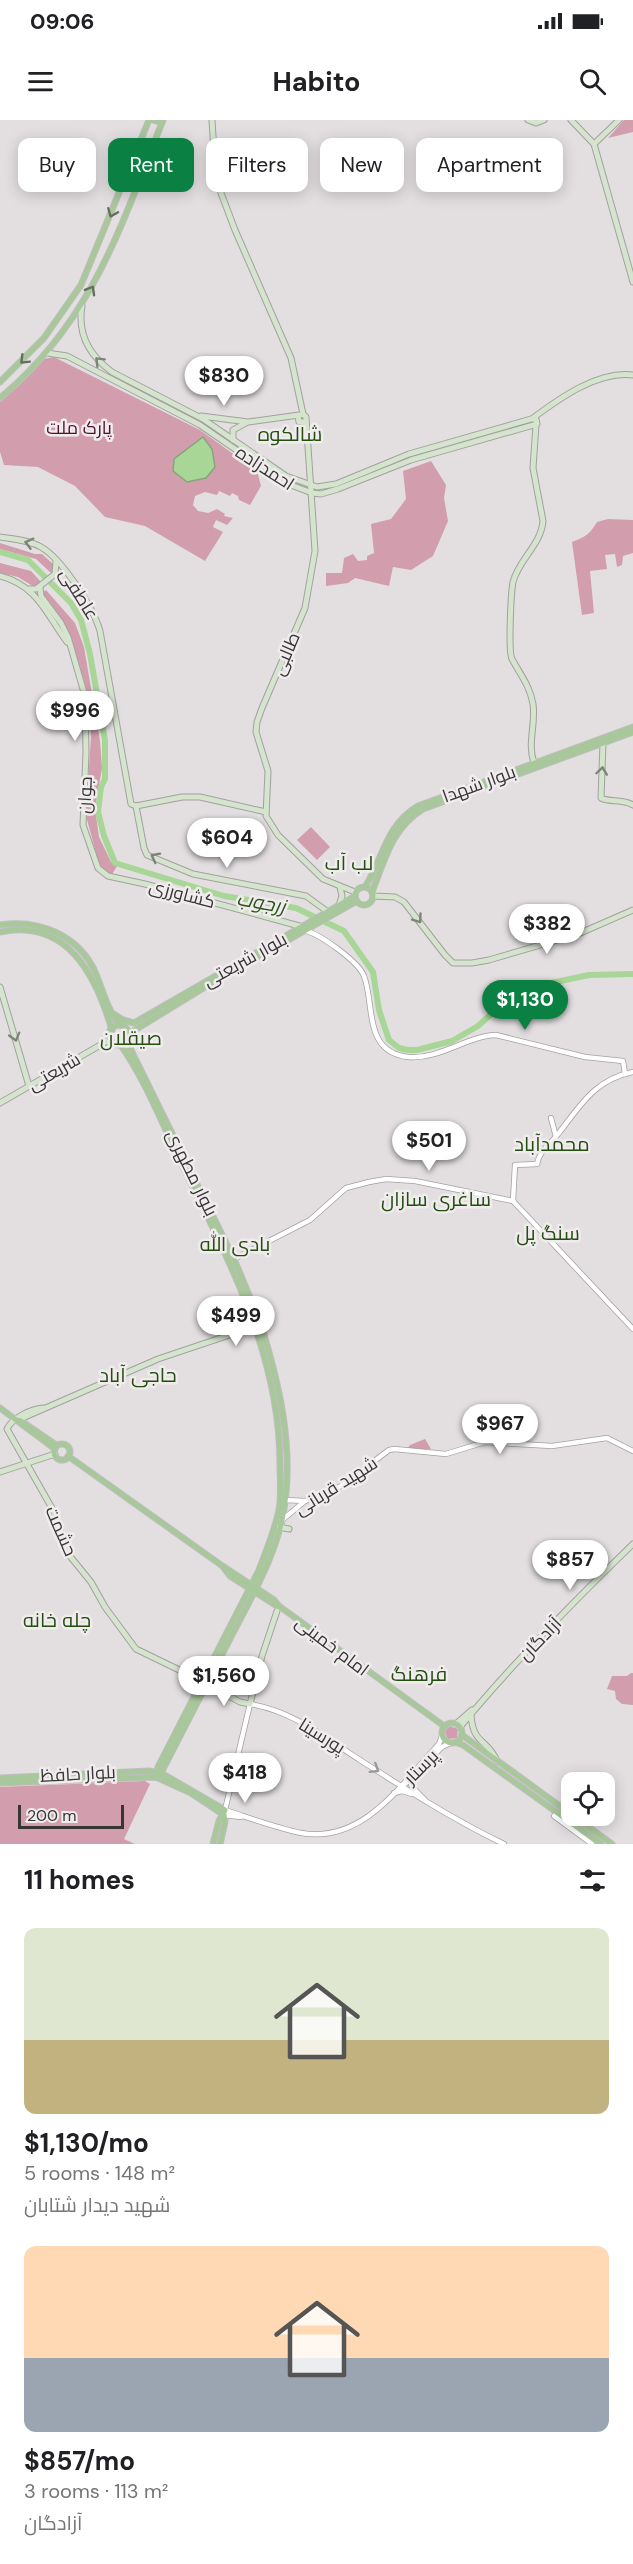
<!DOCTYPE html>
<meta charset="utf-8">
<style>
body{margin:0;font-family:"DM Sans",Cairo,sans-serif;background:#f6f6f6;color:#202124;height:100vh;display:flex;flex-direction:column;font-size:22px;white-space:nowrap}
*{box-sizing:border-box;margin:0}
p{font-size:20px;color:#757577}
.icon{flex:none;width:33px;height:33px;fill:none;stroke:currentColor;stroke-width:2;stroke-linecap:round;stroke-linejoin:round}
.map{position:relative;height:1724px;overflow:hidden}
.drawer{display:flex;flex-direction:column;background:#fff;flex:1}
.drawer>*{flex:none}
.banner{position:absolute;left:18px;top:18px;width:597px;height:54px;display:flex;gap:12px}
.controls{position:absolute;left:561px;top:1652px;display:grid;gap:12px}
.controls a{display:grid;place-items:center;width:54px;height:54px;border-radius:12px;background:#fff;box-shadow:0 3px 15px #0003;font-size:30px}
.scale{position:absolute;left:18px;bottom:15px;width:106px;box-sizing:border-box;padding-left:6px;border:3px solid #373536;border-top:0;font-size:16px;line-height:21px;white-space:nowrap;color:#373536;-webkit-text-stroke:4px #f0eced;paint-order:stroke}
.price{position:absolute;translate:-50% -51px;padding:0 14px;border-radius:21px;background:#fff;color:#222;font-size:20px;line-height:39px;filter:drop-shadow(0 2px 3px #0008)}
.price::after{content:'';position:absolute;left:50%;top:36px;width:18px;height:14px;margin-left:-9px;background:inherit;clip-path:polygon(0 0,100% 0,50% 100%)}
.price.current{background:#0b8043;color:#fff}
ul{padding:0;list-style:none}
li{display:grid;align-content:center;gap:12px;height:318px;padding:0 24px}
li span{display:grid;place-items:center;height:186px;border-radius:12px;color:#555}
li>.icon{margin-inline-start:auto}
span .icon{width:108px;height:108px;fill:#fffc;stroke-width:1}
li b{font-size:26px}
h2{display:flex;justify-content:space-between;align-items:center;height:72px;padding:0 24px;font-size:26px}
.tag{padding:0 21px;border-radius:12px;background:#fff;box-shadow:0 3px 15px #0003;font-size:21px;line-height:54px}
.tag.current{background:#0b8043;color:#fff}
.status{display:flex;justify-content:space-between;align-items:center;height:42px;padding:0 30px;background:#fff;direction:ltr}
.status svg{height:16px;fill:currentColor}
header{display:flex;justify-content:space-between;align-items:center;height:78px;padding:0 24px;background:#fff;font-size:27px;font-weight:700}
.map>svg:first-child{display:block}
.green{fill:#d29ead;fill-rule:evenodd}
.water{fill:#a8d697;stroke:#86a67a;stroke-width:1.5}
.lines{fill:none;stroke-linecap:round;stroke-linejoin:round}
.river{stroke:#a8d697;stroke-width:6}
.tertiary-casing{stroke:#a4a0a1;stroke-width:6}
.secondary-casing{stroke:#a4a0a1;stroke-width:7}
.primary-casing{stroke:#bfbebf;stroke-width:7}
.tertiary{stroke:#fff;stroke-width:4.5}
.secondary{stroke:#d4e4cd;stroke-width:5}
.primary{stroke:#a8c89b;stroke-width:5}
.oneway{stroke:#64705e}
.oneway2{stroke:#7e847a}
.oneway3{stroke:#9b9a9a}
.labels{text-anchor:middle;stroke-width:5;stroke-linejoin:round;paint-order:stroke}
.park-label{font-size:18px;fill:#520e2c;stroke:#f0eced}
.street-label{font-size:18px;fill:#373536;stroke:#f0eced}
.neighbourhood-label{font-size:20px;fill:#244d10;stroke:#f0eced}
.water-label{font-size:20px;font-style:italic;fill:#2a5517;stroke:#f0eced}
</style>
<div class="status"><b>09:06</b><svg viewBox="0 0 49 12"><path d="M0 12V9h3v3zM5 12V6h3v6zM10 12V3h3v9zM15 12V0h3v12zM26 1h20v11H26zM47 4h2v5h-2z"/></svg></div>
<header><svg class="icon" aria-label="menu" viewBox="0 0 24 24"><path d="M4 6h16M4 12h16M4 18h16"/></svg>Habito<svg class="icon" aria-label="search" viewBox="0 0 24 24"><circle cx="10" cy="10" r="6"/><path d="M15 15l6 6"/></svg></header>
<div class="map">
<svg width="633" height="1724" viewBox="0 0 633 1724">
<rect width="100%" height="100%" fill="#e3dfe0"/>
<g class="green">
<path d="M624 0H633V12L608 18Z"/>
<path d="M54 237 200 310 257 351 261 366 250 385 239 380 238 376 232 373 230 376 219 371 217 375 205 372 195 376 193 385 198 391 208 393 217 389 225 394 224 396 233 398 227 405 216 400 213 407 223 412 205 441 145 406 105 397 75 366 38 347 4 345 0 332V281L43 239ZM203 317 210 326 174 339Z"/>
<path d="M431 341 446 365 444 378 448 401 433 436 411 450 393 447 389 466 355 458 348 463 326 466V453H342L344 438 353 434 358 441 367 440V436L374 433 371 404 391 399 406 379 403 351Z"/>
<path d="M608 399 633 400V433L623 436 622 445 617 447 615 434 605 435 607 449 590 451 594 493 582 495 572 422C585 417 589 415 597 402Z"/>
<path d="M0 423 35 434H42L54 445V452L51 453 36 439 0 429Z"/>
<path d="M0 443 31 451 42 463 36 468 18 457 0 453Z"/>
<path d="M46 470 75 503 84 527 100 621 102 648 95 688 99 717 111 742 117 746 111 756 104 752 98 740 86 696 91 616 88 575 73 524 42 473Z"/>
<path d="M311 707 330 727 317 740 297 720Z"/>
<path d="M425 1319 431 1329H407L410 1325Z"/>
<path d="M631 1553H633V1585L622 1584 616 1579 615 1571 607 1569 612 1556H627Z"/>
<path d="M449 1606 458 1609 457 1618 448 1619 444 1610 426 1625Z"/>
<path d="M145 1661 150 1664 124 1719 135 1724H0V1667Z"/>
</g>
<path class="water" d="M203 317 212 329 215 347 206 358 187 362 173 351 174 339Z"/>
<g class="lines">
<path class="river" d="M0 432 28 440 71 483 81 500 90 534 105 620V659L101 667 98 692 104 716 115 743 224 776 296 788 344 811 373 852 379 890 389 920 399 928 408 930H417L452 921 478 906 500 886 532 867 589 855 633 854"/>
<g class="tertiary-casing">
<g id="tertiary">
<path d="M307 811C322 816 358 841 364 856 375 885 363 932 408 937 439 940 467 916 496 915L585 937 623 941 625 954"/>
<path d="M551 998 556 1017"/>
<path d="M513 1081 515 1045 537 1044C540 1029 550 1025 558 1014 581 985 594 960 633 952"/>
<path d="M513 1081 633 1209"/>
<path d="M234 1139 310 1100 346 1068 369 1062 386 1059 415 1061 513 1081"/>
<path d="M285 1380 305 1381"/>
<path d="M282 1400 305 1381 341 1366 389 1330 394 1329 446 1334 485 1322 552 1326 607 1318 633 1331"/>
<path d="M442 1616 439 1624C402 1663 364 1724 301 1713 276 1708 250 1698 225 1690L250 1584C293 1591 324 1617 360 1640 407 1670 454 1700 504 1724"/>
<path d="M410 1660 412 1667 425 1680"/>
<path d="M403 1666 442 1627 450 1623"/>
<path d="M394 1673 402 1671 412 1674"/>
<path d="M224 1695 241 1697"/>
<path d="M554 1696 592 1724"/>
</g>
</g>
<g class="secondary-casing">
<g id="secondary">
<path d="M212 0 215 49 221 73 235 110 291 238 303 294"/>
<path d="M528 0 536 3 544 0"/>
<path d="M571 0 594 24 633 162"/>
<path d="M594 24 619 0"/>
<path d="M47 233 67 236 200 305 283 362 312 373 321 374 338 369 411 340 537 304 536 299H531L409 334 336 364 317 367 286 356 203 299 112 252C90 236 77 215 82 186"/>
<path d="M201 296 248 302 299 295"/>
<path d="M533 298C560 278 597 251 633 255"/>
<path d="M306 302H299L298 296 303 294 306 297 315 431 305 488 262 588 257 602 256 612 268 651 266 696 278 715 323 759 355 772"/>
<path d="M233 320V310L246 303"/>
<path d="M0 417C13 419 29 420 41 427 62 439 93 487 100 511L131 684 136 686"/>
<path d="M0 456C38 466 46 494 67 522"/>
<path d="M40 467 41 476 61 503 68 517 85 576 86 633 83 705 98 748 108 756 145 764 303 807"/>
<path d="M29 469H36L55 454 56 441"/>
<path d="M603 623 601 678C611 683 621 678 633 685"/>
<path d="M534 643C527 623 536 605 533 584 530 566 520 554 512 539 508 532 511 472 513 462 519 439 541 425 543 401L533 348 536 305"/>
<path d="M136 686 144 728 147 735 193 754 306 776 328 792"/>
<path d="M136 686 182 677H200L266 692"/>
<path d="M373 776 395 777 404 782 445 835 453 843H472L489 840 578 814 633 790"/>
<path d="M339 785 342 776 340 767"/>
<path d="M0 867 29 966"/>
<path d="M0 983 109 920"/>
<path d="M43 1288C31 1289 12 1298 7 1309L53 1390 69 1435 91 1462 105 1487 136 1529 202 1561"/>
<path d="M18 1300 158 1239 256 1206"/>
<path d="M0 1352 55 1334"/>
<path d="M279 1407 289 1409"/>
<path d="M207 1564 240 1582 250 1584 262 1536 277 1491"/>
<path d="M471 1595C473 1625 487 1618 497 1641"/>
<path d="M456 1604 472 1590"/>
<path d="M460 1607C513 1543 573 1482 633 1424"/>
</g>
</g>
<g class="primary-casing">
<g id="primary">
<path d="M153 0 162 3"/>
<path d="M0 262 44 218 81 165 149 0"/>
<path d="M0 278C92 202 121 106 163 0"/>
<path d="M365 767C384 737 385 706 418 686L633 607"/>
<circle cx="364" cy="776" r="9"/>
<path d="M372 772C385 739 392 708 423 689L633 612"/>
<path d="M0 805C40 799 80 816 96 854 103 871 108 892 120 905"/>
<path d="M0 812C67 798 96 855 112 910"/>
<path d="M112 893 123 900 134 903 355 776"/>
<circle cx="119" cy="915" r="10"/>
<path d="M130 913 205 867 357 781"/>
<path d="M126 920 234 1139 261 1204 257 1205"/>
<path d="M120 924C147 962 165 1011 186 1053 232 1146 280 1238 280 1344 280 1359 282 1375 279 1390 275 1410 266 1431 259 1450L158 1647 156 1657"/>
<path d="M0 1288 55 1329"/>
<path d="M16 1300 21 1301 56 1325"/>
<circle cx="62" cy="1332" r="8"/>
<path d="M68 1336 221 1445 274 1480 279 1486 444 1606"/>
<path d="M224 1448 230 1456 277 1486"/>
<circle cx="452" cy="1613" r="10"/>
<path d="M462 1615 612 1724"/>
<path d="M455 1622 463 1625 601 1724"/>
<path d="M156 1657 161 1653C185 1607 208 1561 232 1515 252 1476 277 1434 284 1389 294 1327 279 1263 261 1205"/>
<path d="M0 1658 149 1651 161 1653 225 1690 219 1701 213 1724"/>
<path d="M0 1663 156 1657 191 1673 224 1695"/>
<path d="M220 1724 225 1702 224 1695"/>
</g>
</g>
<use href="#tertiary" class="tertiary"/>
<use href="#secondary" class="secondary"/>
<use href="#primary" class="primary"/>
</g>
<defs><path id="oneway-chevron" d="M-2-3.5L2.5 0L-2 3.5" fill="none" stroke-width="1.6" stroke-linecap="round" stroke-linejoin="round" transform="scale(1.5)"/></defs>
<g class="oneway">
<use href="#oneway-chevron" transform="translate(112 93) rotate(112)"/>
<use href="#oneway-chevron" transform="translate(91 170) rotate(-60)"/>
<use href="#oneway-chevron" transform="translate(24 240) rotate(135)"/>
</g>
<g class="oneway2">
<use href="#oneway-chevron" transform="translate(99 241) rotate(-135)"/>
<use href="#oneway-chevron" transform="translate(29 423) rotate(-165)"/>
<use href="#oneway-chevron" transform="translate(602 651) rotate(-82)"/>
<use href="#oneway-chevron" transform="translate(155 737) rotate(-153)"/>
<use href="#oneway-chevron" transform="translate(418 799) rotate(54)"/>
<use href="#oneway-chevron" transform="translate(15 917) rotate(74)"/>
</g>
<use class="oneway3" href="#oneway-chevron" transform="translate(375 1649) rotate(32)"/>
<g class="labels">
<g class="park-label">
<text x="79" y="314">پارک ملت</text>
</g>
<g class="street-label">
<text transform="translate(265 348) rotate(33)" y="6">احمدزاده</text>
<text transform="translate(79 474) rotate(58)" y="6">عاطفی</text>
<text transform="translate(286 534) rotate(-67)" y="6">طالبی</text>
<text transform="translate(479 664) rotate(-20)" y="6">بلوار شهدا</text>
<text transform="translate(85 675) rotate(-87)" y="6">جوان</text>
<text transform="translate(182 774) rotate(15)" y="6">کشاورزی</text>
<text transform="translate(245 840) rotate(-29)" y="6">بلوار شریعتی</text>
<text transform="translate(54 952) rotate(-30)" y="6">شریعتی</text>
<text transform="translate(192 1053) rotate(64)" y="6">بلوار مطهری</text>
<text transform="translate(336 1366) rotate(-32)" y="6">شهید قربانی</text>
<text transform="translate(61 1411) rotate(66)" y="6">حشمت</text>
<text transform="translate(540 1519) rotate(-46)" y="6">آزادگان</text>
<text transform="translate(332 1526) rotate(37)" y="6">امام خمینی</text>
<text transform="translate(322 1616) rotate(32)" y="6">پورسینا</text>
<text transform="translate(421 1647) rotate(-45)" y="6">پرستار</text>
<text transform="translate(78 1654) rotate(-3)" y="6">بلوار حافظ</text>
</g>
<g class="neighbourhood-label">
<text x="290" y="321">شالکوه</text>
<text x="349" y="750">لب آب</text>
<text x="131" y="925">صیقلان</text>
<text x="552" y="1031">محمدآباد</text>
<text x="436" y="1086">ساغری سازان</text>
<text x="548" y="1120">سنگ پل</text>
<text x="235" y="1131">بادی الله</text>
<text x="138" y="1262">حاجی آباد</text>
<text x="57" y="1507">چله خانه</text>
<text x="419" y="1561">فرهنگ</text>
</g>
<g class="water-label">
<text transform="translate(261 782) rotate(10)" y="7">زرجوب</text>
</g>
</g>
</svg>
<div class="controls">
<a><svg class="icon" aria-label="locate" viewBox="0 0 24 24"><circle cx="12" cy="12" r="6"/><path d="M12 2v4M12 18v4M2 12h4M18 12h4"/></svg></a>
</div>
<div class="scale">200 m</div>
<b class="price" style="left:224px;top:287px">$830</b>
<b class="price" style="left:75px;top:622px">$996</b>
<b class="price" style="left:227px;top:749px">$604</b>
<b class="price" style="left:547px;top:835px">$382</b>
<b class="price current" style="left:525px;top:911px">$1,130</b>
<b class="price" style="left:429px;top:1052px">$501</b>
<b class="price" style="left:236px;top:1227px">$499</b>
<b class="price" style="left:500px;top:1335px">$967</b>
<b class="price" style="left:570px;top:1471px">$857</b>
<b class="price" style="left:224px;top:1587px">$1,560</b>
<b class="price" style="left:245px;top:1684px">$418</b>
<div class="banner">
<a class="tag">Buy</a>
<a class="tag current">Rent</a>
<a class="tag">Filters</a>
<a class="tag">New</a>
<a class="tag">Apartment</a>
</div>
</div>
<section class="drawer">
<h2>11 homes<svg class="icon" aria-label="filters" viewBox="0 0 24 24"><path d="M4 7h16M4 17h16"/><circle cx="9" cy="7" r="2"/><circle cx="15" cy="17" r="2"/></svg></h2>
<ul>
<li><span style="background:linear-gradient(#dfe7d0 60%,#c2b280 0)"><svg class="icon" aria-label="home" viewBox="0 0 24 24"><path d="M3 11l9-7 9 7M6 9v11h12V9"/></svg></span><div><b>$1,130/mo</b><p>5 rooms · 148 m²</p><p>شهید دیدار شتابان</p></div></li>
<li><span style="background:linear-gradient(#ffd9b3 60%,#9aa5b1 0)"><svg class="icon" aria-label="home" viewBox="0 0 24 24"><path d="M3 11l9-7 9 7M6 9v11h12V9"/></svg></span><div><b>$857/mo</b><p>3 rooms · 113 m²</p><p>آزادگان</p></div></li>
</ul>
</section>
